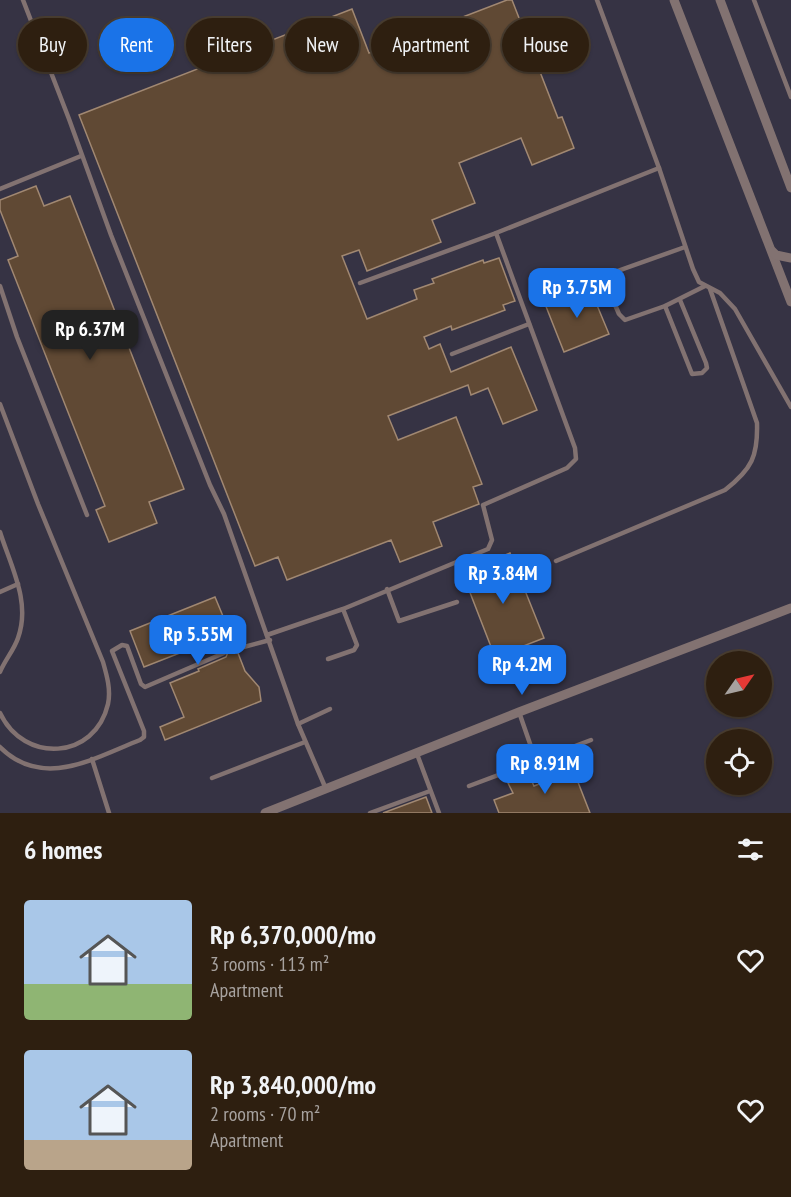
<!DOCTYPE html>
<meta charset="utf-8">
<style>
body{margin:0;font-family:"PT Sans Narrow",sans-serif;background:#3a2c1e;color:#f1f3f6;height:100vh;display:flex;flex-direction:column;font-size:22px;white-space:nowrap}
*{box-sizing:border-box;margin:0}
p{font-size:20px;color:#a7a29f}
.icon{flex:none;width:33px;height:33px;fill:none;stroke:currentColor;stroke-width:2;stroke-linecap:round;stroke-linejoin:round}
.map{position:relative;height:813px;overflow:hidden}
.drawer{display:flex;flex-direction:column;background:#2e1f10;flex:1}
.drawer>*{flex:none}
.hud{position:absolute;left:18px;top:18px;width:756px;height:54px;display:flex;gap:12px}
.needle{width:39px;rotate:56deg}
.tools{position:absolute;left:706px;top:651px;display:grid;gap:12px}
.tools a{display:grid;place-items:center;width:66px;height:66px;border-radius:50%;background:#2e1f10;box-shadow:0 2px 4px #0004,0 0 0 2px #493d30;font-size:30px}
.price{position:absolute;translate:-50% -51px;padding:0 14px;border-radius:12px;background:#1a73e8;color:#fff;font-size:20px;line-height:39px;filter:drop-shadow(0 2px 3px #0008)}
.price::after{content:'';position:absolute;left:50%;top:36px;width:18px;height:14px;margin-left:-9px;background:inherit;clip-path:polygon(0 0,100% 0,50% 100%)}
.price.current{background:#222;color:#fff}
ul{padding:0;list-style:none}
li{display:flex;align-items:center;gap:18px;height:150px;padding:0 24px}
li span{display:grid;place-items:center;flex:none;width:168px;height:120px;border-radius:6px;color:#555}
li>.icon{margin-inline-start:auto}
span .icon{width:72px;height:72px;fill:#fffc;stroke-width:1}
li b{font-size:26px}
h2{display:flex;justify-content:space-between;align-items:center;height:72px;padding:0 24px;font-size:26px}
.pill{padding:0 21px;border-radius:27px;background:#2e1f10;box-shadow:0 2px 4px #0004,0 0 0 2px #493d30;font-size:21px;line-height:54px}
.pill.current{background:#1a73e8;color:#fff}
.map>svg:first-child{display:block}
.industrial{fill:#363344;fill-rule:evenodd}
.building{fill:#604934;stroke:#a18872;stroke-width:1.5}
.lines{fill:none;stroke-linecap:round;stroke-linejoin:round}
.lane{stroke:#827271;stroke-width:4.5}
.street{stroke:#827271;stroke-width:9}
</style>
<div class="map">
<svg width="791" height="813" viewBox="0 0 791 813">
<rect width="100%" height="100%" fill="#3e2915"/>
<path class="industrial" d="M0 0H791V813H0ZM717 662H762V706H717ZM717 740H762V784H717Z"/>
<g class="building">
<path d="M507 0H512L558 118 562 117 574 148 532 165 521 138 459 163 475 203 432 220 441 242 367 271 359 250 342 256 367 319 417 299 414 290 434 283 432 279 483 260 484 263 499 258 515 301 503 305 505 310 452 330 451 326 424 337 429 349 440 344 451 372 511 347 537 410 503 424 488 388 471 395 468 385 388 416 398 440 456 417 482 484 473 487 479 504 433 522 442 546 400 562 391 540 287 580 278 557 255 566 79 115 352 9 369 53Z"/>
<path d="M36 186 44 206 70 196 184 489 149 502 157 523 109 542 96 510 105 506 8 260 18 256 0 210V200Z"/>
<path d="M589 286 609 334 564 352 545 304Z"/>
<path d="M510 553 544 638 495 657 462 572Z"/>
<path d="M215 597 235 645 232 651 238 653 245 671 259 687 261 701 165 740 160 727 184 717 170 683 199 671 198 669 226 657 228 652 226 649H222L218 638 144 667 130 631Z"/>
<path d="M569 759 590 813H499L494 800 513 793 508 783 529 775 534 786 562 775 557 763Z"/>
<path d="M426 797 432 813H383Z"/>
</g>
<g class="lines">
<g class="lane">
<path d="M23 0 69 119 111 235 210 485 224 514 298 724 326 789"/>
<path d="M597 0 659 168 693 269 699 282 720 293 735 309 791 407"/>
<path d="M754 0 791 97"/>
<path d="M0 189 81 156"/>
<path d="M603 277 619 314 625 320 665 306 705 286"/>
<path d="M360 283 496 233 659 168"/>
<path d="M0 286 17 337 87 515"/>
<path d="M553 294 685 247"/>
<path d="M665 306 692 374 702 373 707 368 706 363 680 300"/>
<path d="M452 354 529 324"/>
<path d="M0 404 38 504 103 662C107 676 111 690 108 704 95 760 24 764 0 713"/>
<path d="M0 532C11 567 31 602 18 638 14 650 5 660 0 672"/>
<path d="M556 561 725 490C752 469 758 456 757 423L710 289"/>
<path d="M387 589 399 621 457 602"/>
<path d="M0 592 18 584"/>
<path d="M267 635 343 609 488 549 492 540 483 505 567 468 576 459 575 448 496 233"/>
<path d="M236 649 270 640"/>
<path d="M328 659 354 650 357 645 343 609"/>
<path d="M519 712 536 761"/>
<path d="M298 724 330 709"/>
<path d="M0 747C43 790 94 758 140 740L144 737V731L112 651 122 645 127 646 141 684 145 687 224 653"/>
<path d="M417 754 439 813"/>
<path d="M92 759 109 813"/>
<path d="M212 778 305 742"/>
<path d="M469 786 591 740"/>
<path d="M370 813 430 791"/>
</g>
<g class="street">
<path d="M674 0 791 302"/>
<path d="M720 0 791 188"/>
<path d="M772 251 776 255 791 258"/>
<path d="M265 813 519 712 791 608"/>
</g>
</g>
</svg>
<div class="tools">
<a><svg class="needle" viewBox="-14 -14 28 28"><path d="M0-13l5 13h-10z" fill="#e53935"/><path d="M0 13l5-13h-10z" fill="#a7a29f"/></svg></a>
<a><svg class="icon" aria-label="locate" viewBox="0 0 24 24"><circle cx="12" cy="12" r="6"/><path d="M12 2v4M12 18v4M2 12h4M18 12h4"/></svg></a>
</div>
<b class="price" style="left:577px;top:319px">Rp 3.75M</b>
<b class="price current" style="left:90px;top:361px">Rp 6.37M</b>
<b class="price" style="left:503px;top:605px">Rp 3.84M</b>
<b class="price" style="left:198px;top:666px">Rp 5.55M</b>
<b class="price" style="left:522px;top:696px">Rp 4.2M</b>
<b class="price" style="left:545px;top:795px">Rp 8.91M</b>
<div class="hud">
<a class="pill">Buy</a>
<a class="pill current">Rent</a>
<a class="pill">Filters</a>
<a class="pill">New</a>
<a class="pill">Apartment</a>
<a class="pill">House</a>
</div>
</div>
<section class="drawer">
<h2>6 homes<svg class="icon" aria-label="filters" viewBox="0 0 24 24"><path d="M4 7h16M4 17h16"/><circle cx="9" cy="7" r="2"/><circle cx="15" cy="17" r="2"/></svg></h2>
<ul>
<li><span style="background:linear-gradient(#a9c7e8 70%,#8fb573 0)"><svg class="icon" aria-label="home" viewBox="0 0 24 24"><path d="M3 11l9-7 9 7M6 9v11h12V9"/></svg></span><div><b>Rp 6,370,000/mo</b><p>3 rooms · 113 m²</p><p>Apartment</p></div><svg class="icon" aria-label="heart" viewBox="0 0 24 24"><path d="M12 20l-8-8c-3-5 5-10 8-4 3-6 11-1 8 4z"/></svg></li>
<li><span style="background:linear-gradient(#a9c7e8 75%,#b9a48a 0)"><svg class="icon" aria-label="home" viewBox="0 0 24 24"><path d="M3 11l9-7 9 7M6 9v11h12V9"/></svg></span><div><b>Rp 3,840,000/mo</b><p>2 rooms · 70 m²</p><p>Apartment</p></div><svg class="icon" aria-label="heart" viewBox="0 0 24 24"><path d="M12 20l-8-8c-3-5 5-10 8-4 3-6 11-1 8 4z"/></svg></li>
</ul>
</section>
